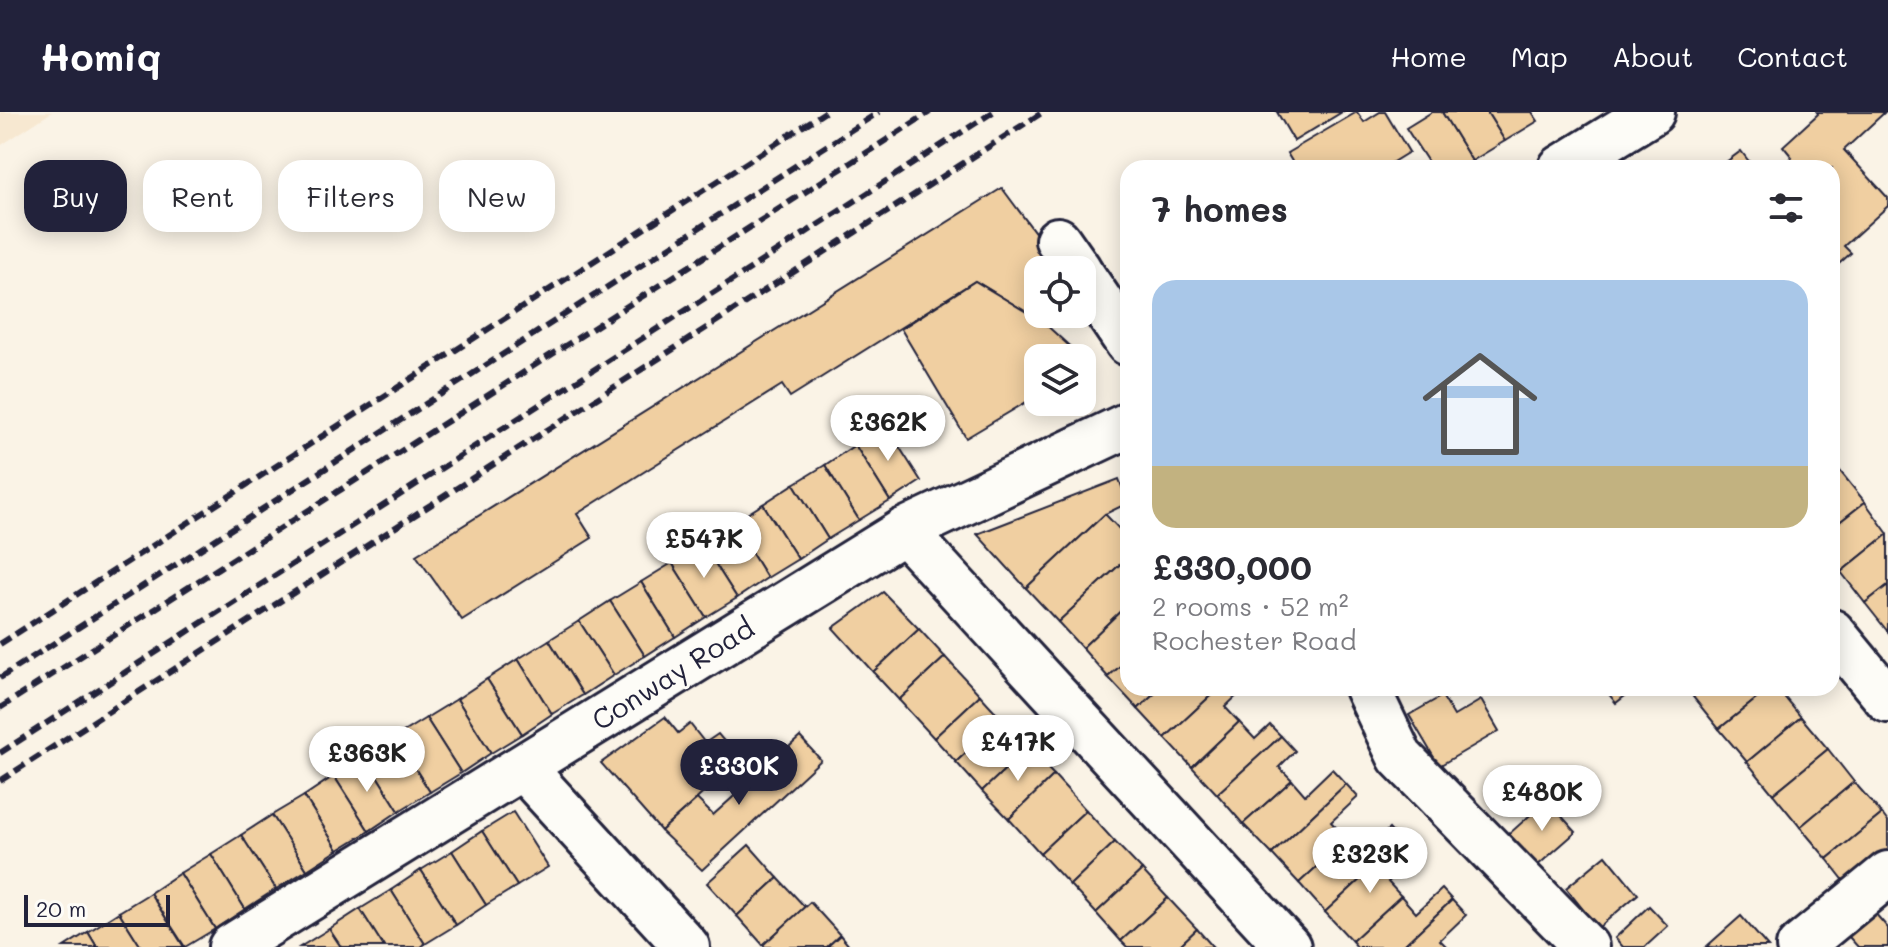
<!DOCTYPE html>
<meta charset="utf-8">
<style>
body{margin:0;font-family:Mali,sans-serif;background:#f7f7f7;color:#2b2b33;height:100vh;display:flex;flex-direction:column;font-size:30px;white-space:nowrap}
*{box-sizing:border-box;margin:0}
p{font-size:26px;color:#7c7c81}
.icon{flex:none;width:44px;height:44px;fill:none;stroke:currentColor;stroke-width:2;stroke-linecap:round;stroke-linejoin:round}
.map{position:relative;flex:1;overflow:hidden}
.sheet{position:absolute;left:1120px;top:48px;width:720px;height:536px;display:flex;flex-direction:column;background:#fff;border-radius:24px;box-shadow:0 4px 20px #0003}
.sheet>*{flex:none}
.hud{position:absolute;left:24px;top:48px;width:760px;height:72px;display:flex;gap:16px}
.fabs{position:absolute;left:1024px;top:144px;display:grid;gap:16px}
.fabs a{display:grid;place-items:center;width:72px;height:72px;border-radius:16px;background:#fff;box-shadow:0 4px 20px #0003;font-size:40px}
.scale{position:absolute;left:24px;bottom:20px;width:146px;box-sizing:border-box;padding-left:8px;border:4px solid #22223b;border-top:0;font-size:22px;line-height:28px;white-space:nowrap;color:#22223b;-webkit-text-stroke:6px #fdfcf7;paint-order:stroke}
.price{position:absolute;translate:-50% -68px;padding:0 18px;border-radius:28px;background:#fff;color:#222;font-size:26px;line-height:52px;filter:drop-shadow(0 2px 4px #0008)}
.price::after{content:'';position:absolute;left:50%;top:48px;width:24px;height:18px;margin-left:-12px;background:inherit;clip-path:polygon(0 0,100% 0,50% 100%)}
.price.selected{background:#22223b;color:#fff}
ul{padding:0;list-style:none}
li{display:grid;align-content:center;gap:16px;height:424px;padding:0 32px}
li+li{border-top:2px solid #e1e1e2}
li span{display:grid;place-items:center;height:248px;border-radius:24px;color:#555}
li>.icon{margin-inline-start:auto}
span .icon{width:144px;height:144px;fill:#fffc;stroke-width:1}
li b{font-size:34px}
h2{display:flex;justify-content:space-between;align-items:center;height:96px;padding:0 32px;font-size:34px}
.chip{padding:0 28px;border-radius:24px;background:#fff;box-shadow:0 4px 20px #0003;font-size:28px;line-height:72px}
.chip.selected{background:#22223b;color:#fff}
header{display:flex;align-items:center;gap:48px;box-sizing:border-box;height:112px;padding:0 40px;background:#22223b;color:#fff}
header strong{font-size:38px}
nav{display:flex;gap:44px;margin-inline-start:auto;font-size:28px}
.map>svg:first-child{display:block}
.built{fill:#f7e8d1}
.building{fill:#f0cfa1;stroke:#22223b;stroke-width:2}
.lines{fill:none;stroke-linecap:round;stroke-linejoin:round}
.minor-casing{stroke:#22223b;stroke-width:50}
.minor{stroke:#fdfcf7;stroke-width:44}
.rail{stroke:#22223b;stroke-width:6;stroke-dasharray:12 6;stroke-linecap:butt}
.labels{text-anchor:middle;stroke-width:6;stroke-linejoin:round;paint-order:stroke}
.street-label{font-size:28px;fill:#22223b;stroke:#fdfcf7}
</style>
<header>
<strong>Homiq</strong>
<nav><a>Home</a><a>Map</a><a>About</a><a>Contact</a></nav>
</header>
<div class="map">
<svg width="1888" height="835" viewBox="0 0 1888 835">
<rect width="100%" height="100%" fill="#faf3e6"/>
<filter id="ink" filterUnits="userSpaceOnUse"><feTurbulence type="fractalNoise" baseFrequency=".0125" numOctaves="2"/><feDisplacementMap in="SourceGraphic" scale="16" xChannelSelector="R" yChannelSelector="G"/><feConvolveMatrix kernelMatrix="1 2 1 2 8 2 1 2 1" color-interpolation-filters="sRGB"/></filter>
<g filter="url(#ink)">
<path class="built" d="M0 0H52L0 34Z"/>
<g class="building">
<path d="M1277 0H1342L1294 29Z"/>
<path d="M1357 0 1364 10 1380 0H1385L1409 40 1383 56H1296L1287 41Z"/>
<path d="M1432 0H1442L1472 49 1462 56H1432L1406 16Z"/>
<path d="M1442 0H1487L1505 29 1472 49Z"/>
<path d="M1487 0H1532L1538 9 1505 29Z"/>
<path d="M1817 0H1885L1844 38 1888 86V94L1844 134 1851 141 1832 158V56H1787L1784 52 1792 45 1783 34 1818 2Z"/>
<path d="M1741 39 1754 56H1718Z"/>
<path d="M1002 76 1063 158H1038V202H1049L1043 210 975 169 790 285 782 273 577 402 592 426 462 508 416 443Z"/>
<path d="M975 169 1043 210 1089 252 1082 257V246H1038V283L966 326 901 217Z"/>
<path d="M886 314 921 369 890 389 855 333Z"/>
<path d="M855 333 890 389 859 408 825 353Z"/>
<path d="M825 353 859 408 828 427 794 372Z"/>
<path d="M1840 359 1865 390 1832 416V365Z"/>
<path d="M1119 367 1128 391 1105 402 1026 476 977 422Z"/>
<path d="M794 372 828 427 798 447 763 392Z"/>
<path d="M1865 390 1888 422 1841 460 1832 449V416Z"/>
<path d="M763 392 798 447 767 466 733 411Z"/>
<path d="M1105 402 1128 426V445L1058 510 1026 476Z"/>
<path d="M733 411 767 466 737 486 702 431Z"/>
<path d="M1888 422V473L1865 491 1841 460Z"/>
<path d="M702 431 737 486 706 505 672 451Z"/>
<path d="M1128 445V492L1082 536 1058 510Z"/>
<path d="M672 451 706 505 675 525 641 470Z"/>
<path d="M641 470 675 525 645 544 610 489Z"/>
<path d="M1888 473V520L1865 491Z"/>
<path d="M883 480 919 517 873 560 833 516Z"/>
<path d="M610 489 645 544 614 563 579 509Z"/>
<path d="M1128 492V547L1108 565 1082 536Z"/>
<path d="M579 509 614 563 583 583 549 528Z"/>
<path d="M919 517 945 545 899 588 873 560Z"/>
<path d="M549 528 583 583 552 602 518 547Z"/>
<path d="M945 545 980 583 934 626 899 588Z"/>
<path d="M518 547 552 602 522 622 487 567Z"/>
<path d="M1128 547V576H1161L1138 597 1108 565Z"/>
<path d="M487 567 522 622 491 641 457 587Z"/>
<path d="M1161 576H1219L1165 626 1138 597Z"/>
<path d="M1219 576H1245L1225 595 1239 610 1192 655 1165 626Z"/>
<path d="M1604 576H1635L1616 591Z"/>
<path d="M1704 576H1770L1719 617 1693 585Z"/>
<path d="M1770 576H1777L1801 605 1747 650 1719 617Z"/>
<path d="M980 583 1002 607 956 650 934 626Z"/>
<path d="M1442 584 1454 604 1481 588 1499 619 1439 654 1409 603Z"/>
<path d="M457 587 491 641 461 661 426 606Z"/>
<path d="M665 605 678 621 690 612 705 631 718 622 740 648 661 719 601 651Z"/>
<path d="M1801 605 1828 637 1773 682 1747 650Z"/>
<path d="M426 606 461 661 430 680 395 625Z"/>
<path d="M1002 607 1028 636 982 679 956 650Z"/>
<path d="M1239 610 1255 627 1270 613 1281 624 1217 682 1192 655Z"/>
<path d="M1281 624 1295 639 1279 655 1292 668 1243 712 1217 682Z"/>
<path d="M395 625 430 680 399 699 365 645Z"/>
<path d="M800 625 821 648 702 758 661 719 697 687 713 703Z"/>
<path d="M1028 636 1054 663 1009 707 982 679Z"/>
<path d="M1828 637 1854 670 1800 715 1773 682Z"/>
<path d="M365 645 399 699 369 719 334 664Z"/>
<path d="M1332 657 1346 672 1272 742 1243 712 1292 668 1305 683Z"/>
<path d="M1054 663 1086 698 1040 741 1009 707Z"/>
<path d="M334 664 369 719 338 738 304 684Z"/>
<path d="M1854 670 1882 702 1827 747 1800 715Z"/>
<path d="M1346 672 1358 685 1331 710 1347 727 1299 771 1272 742Z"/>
<path d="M304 684 338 738 307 758 272 703Z"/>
<path d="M1547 688 1576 720 1537 754 1509 722Z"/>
<path d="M1086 698 1115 730 1070 773 1040 741Z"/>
<path d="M513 700 548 755 517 774 482 719Z"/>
<path d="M1882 702 1888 710V751L1853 780 1827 747Z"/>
<path d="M272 703 307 758 276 777 241 723Z"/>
<path d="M1389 717 1401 730 1325 800 1299 771 1347 727 1361 743Z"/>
<path d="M482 719 517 774 486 793 452 739Z"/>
<path d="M241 723 276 777 245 797 211 742Z"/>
<path d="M1115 730 1142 758 1096 801 1070 773Z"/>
<path d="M1401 730 1415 745 1388 770 1401 784 1352 829 1325 800Z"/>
<path d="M749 733 778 766 737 804 707 771Z"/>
<path d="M452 739 486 793 456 813 421 758Z"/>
<path d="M211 742 245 797 215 817 180 761Z"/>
<path d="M1606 743 1638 782 1598 816 1566 776Z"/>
<path d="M421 758 456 813 425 832 391 778Z"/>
<path d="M1142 758 1168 786 1121 829 1096 801Z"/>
<path d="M180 761 215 817 185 835 150 781Z"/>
<path d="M778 766 805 795 763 833 737 804Z"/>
<path d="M1442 777 1452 788 1402 835H1357L1352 829 1401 784 1416 801Z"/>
<path d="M391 778 425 832 421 835H384L360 797Z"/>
<path d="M150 781 184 835H141L119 800Z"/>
<path d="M1168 786 1197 817 1178 835H1127L1121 829Z"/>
<path d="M1452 788 1466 803 1440 828 1447 835H1402Z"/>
<path d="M810 790 840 823 827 835H765L763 833Z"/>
<path d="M1867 792 1888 816V835H1858L1840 815Z"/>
<path d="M1649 794 1668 814 1645 835H1623L1615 826Z"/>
<path d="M360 797 384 835H341L329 817Z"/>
<path d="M119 800 141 835H97L88 820Z"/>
<path d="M1741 804 1768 835H1706Z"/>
<path d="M329 817 341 835H300Z"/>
<path d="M1197 817 1213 835H1178Z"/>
<path d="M88 820 97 835H64Z"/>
<path d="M840 823 850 835H827Z"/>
</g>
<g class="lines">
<g class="minor-casing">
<g id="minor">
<path d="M1561 56 1652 0"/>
<path d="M1058 128 1079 158"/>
<path d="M1082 163 1128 231"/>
<path d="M904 419 1288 835"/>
<path d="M1832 520 1888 588"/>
<path d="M1367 576 1400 645 1586 835"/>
<path d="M523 656 687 835"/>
<path d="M231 835 904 419 1128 313"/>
<path d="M1799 835 1888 762"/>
</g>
</g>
<use href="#minor" class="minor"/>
<g class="rail">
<path d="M0 532 825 0"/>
<path d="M0 566 879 0"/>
<path d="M0 596 930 0"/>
<path d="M0 641 993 0"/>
<path d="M0 669 1043 0"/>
</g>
</g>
</g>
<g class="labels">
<g class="street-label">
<text transform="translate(673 562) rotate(-32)" y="10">Conway Road</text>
</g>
</g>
</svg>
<div class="fabs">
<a><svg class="icon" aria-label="locate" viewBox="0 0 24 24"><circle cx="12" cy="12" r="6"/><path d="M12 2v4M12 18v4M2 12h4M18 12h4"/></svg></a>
<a><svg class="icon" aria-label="layers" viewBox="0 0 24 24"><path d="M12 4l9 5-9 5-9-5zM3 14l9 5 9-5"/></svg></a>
</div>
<div class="scale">20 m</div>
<b class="price" style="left:888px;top:351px">£362K</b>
<b class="price" style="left:704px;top:468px">£547K</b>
<b class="price" style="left:1018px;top:671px">£417K</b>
<b class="price" style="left:367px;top:682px">£363K</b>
<b class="price selected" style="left:739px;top:695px">£330K</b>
<b class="price" style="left:1542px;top:721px">£480K</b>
<b class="price" style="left:1370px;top:783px">£323K</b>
<div class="hud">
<a class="chip selected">Buy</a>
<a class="chip">Rent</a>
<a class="chip">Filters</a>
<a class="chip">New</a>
</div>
<section class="sheet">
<h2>7 homes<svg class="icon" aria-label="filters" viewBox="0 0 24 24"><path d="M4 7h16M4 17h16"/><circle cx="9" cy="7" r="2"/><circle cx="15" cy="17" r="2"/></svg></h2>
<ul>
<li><span style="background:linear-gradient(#a9c7e8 75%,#c2b280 0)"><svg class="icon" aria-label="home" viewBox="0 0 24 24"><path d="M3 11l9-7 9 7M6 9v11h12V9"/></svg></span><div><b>£330,000</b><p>2 rooms · 52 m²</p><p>Rochester Road</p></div></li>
</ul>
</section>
</div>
